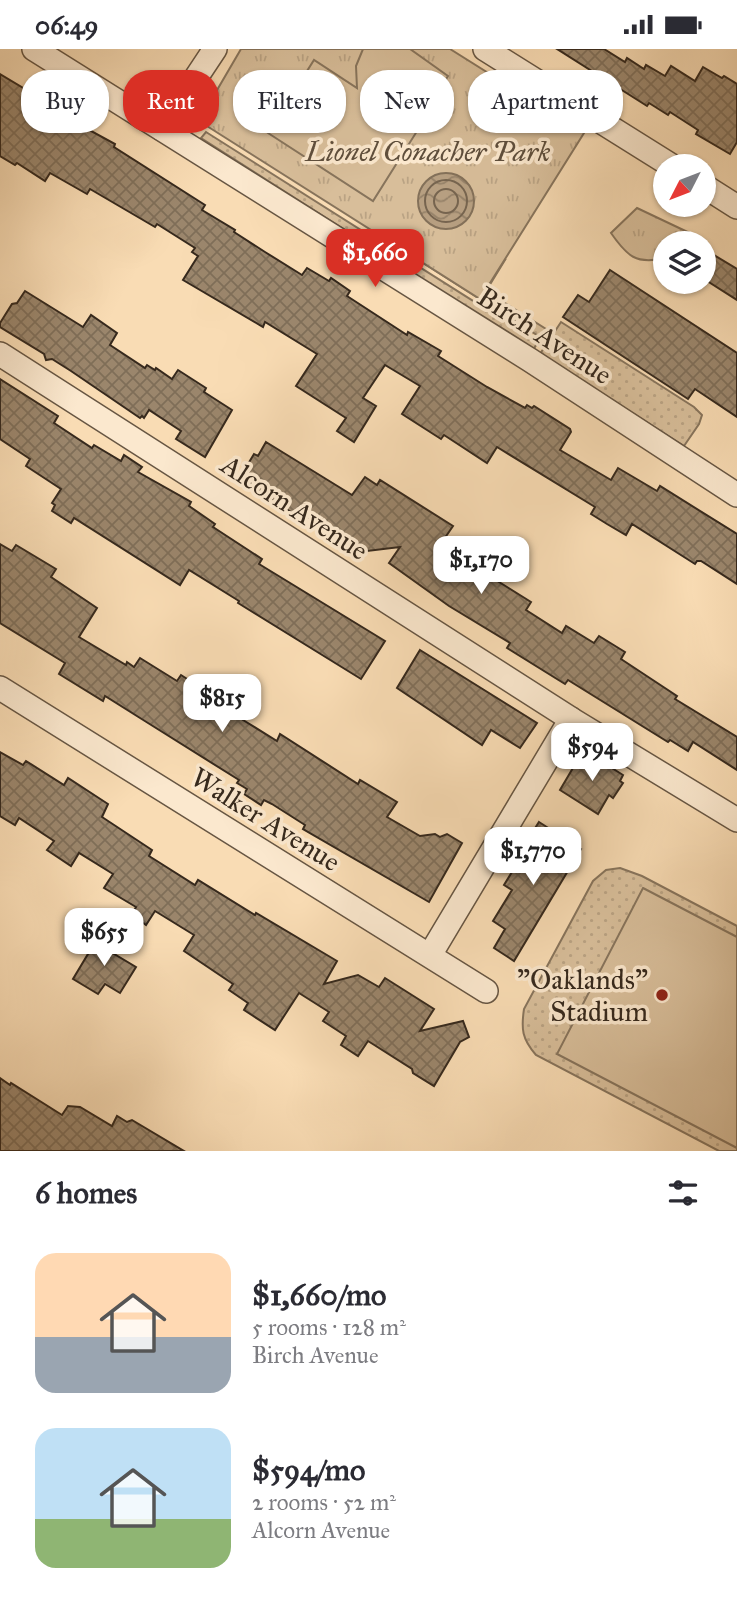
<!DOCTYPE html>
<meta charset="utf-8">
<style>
body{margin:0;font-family:"IM FELL Great Primer",serif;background:#f7f7f7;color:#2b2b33;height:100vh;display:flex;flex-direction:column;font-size:26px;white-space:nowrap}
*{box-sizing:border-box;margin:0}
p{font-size:23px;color:#7c7c81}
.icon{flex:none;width:38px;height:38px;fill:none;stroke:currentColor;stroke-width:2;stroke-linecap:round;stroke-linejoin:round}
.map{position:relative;height:1102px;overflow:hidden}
.details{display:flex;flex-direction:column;background:#fff;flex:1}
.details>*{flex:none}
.banner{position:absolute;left:21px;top:21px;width:696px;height:63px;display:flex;gap:14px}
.needle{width:46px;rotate:228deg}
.tools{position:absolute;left:653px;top:105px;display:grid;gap:14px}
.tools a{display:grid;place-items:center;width:63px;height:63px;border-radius:50%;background:#fff;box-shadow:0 2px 5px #0004;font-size:35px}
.price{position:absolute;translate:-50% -60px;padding:0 16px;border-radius:14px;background:#fff;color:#222;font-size:23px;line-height:46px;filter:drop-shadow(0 2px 4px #0008)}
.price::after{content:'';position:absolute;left:50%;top:42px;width:21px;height:16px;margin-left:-10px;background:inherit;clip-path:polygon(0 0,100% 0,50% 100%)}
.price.selected{background:#d93025;color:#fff}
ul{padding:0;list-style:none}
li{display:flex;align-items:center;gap:21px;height:175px;padding:0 35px}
li span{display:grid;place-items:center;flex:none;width:196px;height:140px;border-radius:21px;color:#555}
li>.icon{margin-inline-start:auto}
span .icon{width:84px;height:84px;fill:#fffc;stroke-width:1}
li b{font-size:30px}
h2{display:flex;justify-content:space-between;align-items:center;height:84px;padding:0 35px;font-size:30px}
.chip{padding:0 24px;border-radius:28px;background:#fff;box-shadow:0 2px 5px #0004;font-size:24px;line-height:63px}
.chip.selected{background:#d93025;color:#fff}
.status{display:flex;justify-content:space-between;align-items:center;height:49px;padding:0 35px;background:#fff;direction:ltr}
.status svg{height:19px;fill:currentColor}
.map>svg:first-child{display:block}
.grass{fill:url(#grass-dots);stroke:#87745c;stroke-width:2}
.park{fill:url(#park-tufts);stroke:#87745c;stroke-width:2}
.garden{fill:#d8be9a;stroke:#87745c;stroke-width:2}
.water{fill:url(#water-waves);stroke:#837059;stroke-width:2}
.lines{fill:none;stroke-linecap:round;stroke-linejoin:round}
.shore{stroke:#76644f;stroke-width:2}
.building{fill:url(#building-cross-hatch);stroke:#36291d;stroke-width:2}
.minor-casing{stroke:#675643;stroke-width:26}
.minor{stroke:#fbe8ce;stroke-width:23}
.poi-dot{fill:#8f2418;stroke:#fbe8ce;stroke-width:2.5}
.labels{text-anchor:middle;stroke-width:7;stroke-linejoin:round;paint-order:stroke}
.park-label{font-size:28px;font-style:italic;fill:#5e4e3c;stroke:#fbe8ce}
.street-label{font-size:28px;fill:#36291d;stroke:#fbe8ce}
.poi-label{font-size:28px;fill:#36291d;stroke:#fbe8ce;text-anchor:end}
</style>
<div class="status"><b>06:49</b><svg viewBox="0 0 49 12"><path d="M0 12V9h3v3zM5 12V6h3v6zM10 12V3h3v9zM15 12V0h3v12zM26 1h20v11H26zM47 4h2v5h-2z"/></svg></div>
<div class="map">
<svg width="737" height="1102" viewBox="0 0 737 1102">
<defs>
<pattern id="grass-dots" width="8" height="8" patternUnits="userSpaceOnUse" patternTransform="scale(1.75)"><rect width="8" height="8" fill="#d8be9a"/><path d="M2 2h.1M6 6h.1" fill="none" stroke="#baa384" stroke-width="1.8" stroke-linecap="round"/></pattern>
<pattern id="park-tufts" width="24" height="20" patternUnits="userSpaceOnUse" patternTransform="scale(1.75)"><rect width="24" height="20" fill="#d8be9a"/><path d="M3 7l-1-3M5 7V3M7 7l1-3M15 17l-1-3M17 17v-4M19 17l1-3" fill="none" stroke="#baa384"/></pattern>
<pattern id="water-waves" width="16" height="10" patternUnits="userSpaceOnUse" patternTransform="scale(1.75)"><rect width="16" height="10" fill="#b79f81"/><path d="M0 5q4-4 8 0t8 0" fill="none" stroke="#968269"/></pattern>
<pattern id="building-cross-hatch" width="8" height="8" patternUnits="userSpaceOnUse" patternTransform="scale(1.75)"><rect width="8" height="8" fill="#9b866c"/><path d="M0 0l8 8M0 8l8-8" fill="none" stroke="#7f6e58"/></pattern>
</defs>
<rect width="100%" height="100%" fill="#f9dcb4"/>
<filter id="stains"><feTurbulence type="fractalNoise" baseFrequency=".00286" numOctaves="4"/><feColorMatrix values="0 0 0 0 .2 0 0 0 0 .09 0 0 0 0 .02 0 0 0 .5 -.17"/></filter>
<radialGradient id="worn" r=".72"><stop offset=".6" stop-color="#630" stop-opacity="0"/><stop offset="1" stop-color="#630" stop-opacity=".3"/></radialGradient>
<g class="grass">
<path d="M206 83 538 293 533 301 201 89Z"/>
<path d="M412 207 505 211 486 242 546 280 540 288Z"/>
<path d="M561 273 694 358 702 366 699 375 684 397 540 305Z"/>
<path d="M620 819 642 827 737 877V1102H719L536 1006C522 990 521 980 524 960L593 832 606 821Z"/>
</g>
<g class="park">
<path d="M241 0H450L584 84 480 250 199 72Z"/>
<path d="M637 159 696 187 691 194H665V209C636 216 627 207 611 184Z"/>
</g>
<g class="garden">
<path d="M363 0H410L448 27 417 77 419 79 373 152 268 84 314 11 357 39 356 17Z"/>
<path d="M643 839 737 888V1099L557 1005Z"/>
</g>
<circle class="water" cx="446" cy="152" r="28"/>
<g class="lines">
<g class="shore">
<circle cx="446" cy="152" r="21"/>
<circle cx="446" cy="152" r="12"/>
</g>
</g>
<g class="building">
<path d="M557 0H604L625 13 627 9 644 20 646 16 665 27 671 17 695 32 703 18 722 29 724 27 737 35V93L730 105 696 85 698 81 670 63 668 66 649 54 647 57Z"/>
<path d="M0 25 60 61 58 64 115 95 114 98 205 156 202 161 235 181 234 183 265 203 302 226 307 219 329 232 331 229 350 242 347 247 407 286 408 283 441 302 438 307 487 338 525 359 527 356 532 359 534 357 570 380 571 383 560 401 611 431 618 419 657 442 660 437 737 485V535L701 512H697L695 515 632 475 626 486 607 475 591 465 595 458 497 398 487 414 444 386 441 390 402 365 420 337 385 316 363 349 376 357 354 393 337 382 346 369 296 337 317 305 265 273 263 278 183 231 198 207 192 203 195 199 157 175 155 178 90 140 87 145 50 124 45 132 17 114 15 116 0 107Z"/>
<path d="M704 200 737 220V251L704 230Z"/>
<path d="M610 221 737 304V368L695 340 688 350 563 268 578 246 589 253Z"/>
<path d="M25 242 83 278 91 266 117 284 110 296 145 319 147 316 155 321 156 319 172 330 178 321 206 339 204 343 232 361 205 408 176 390 181 382 149 361 144 369 142 367 140 369 71 322 52 310 46 311 44 305 0 278V274L12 255 17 254Z"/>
<path d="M0 330 58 367 54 374 92 399 94 396 121 412 124 406 142 418 138 423 191 453 189 457 215 475 213 478 262 510 259 515 385 592 361 630 238 554 239 552 189 521 180 536 74 469 71 474 52 462 55 456 52 454 61 440 26 417 30 410 0 390Z"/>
<path d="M266 393 352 446 365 428 377 436 380 431 453 477 440 496 531 553 526 561 562 584 566 577 594 594 599 587 625 603 621 610 677 647 675 650 737 688V721L693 693 688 702 670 691 668 693 568 631 565 635 507 599 510 594 449 557 389 514 400 498 367 502 327 477 325 481 296 462 294 465 239 430 254 405 258 407Z"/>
<path d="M0 495 12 502 16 496 56 520 51 528 97 559 79 588 126 616 127 613 134 618 140 609 177 632 181 626 237 662 235 664 244 669 243 671 277 692 280 685 358 735 360 731 397 753 387 768 420 787 435 785 440 788 447 785 462 794 429 853 303 780 305 776 272 755 264 751 261 756 244 745 247 740 237 734 239 731 148 674 105 647 103 652 59 625 65 614 0 574Z"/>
<path d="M420 601 537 674 520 699 491 681 482 696 397 639Z"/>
<path d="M0 703 23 716 26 712 64 736 68 729 108 755 102 768 152 801 149 807 195 836 198 831 255 866 256 864 337 912 324 935 358 926 379 938 385 929 434 960 420 982 463 972 469 988 460 993 434 1037 413 1024 412 1020 368 992 358 1007 341 996 346 987 323 972 329 963 299 944 275 981 244 961 248 954 229 941 233 935 184 902 194 886 155 862 146 876 132 865 136 858 104 839 113 825 79 804 71 817 47 801 54 792 19 769 15 776 0 767Z"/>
<path d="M588 704 623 726 620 732 623 734 613 749 609 746 598 765 560 741 580 707 585 710Z"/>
<path d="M539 773 581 800 514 912 494 899 505 880 493 872 512 841 504 836 520 810 517 808Z"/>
<path d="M100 885 115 895 111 903 136 918 120 944 105 935 98 945 73 930Z"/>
<path d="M0 1029 10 1036 11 1034 62 1066 68 1057 80 1058 112 1077 117 1067 127 1073 132 1071 184 1102H0Z"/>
</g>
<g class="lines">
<g class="minor-casing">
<g id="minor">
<path d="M34 0 530 311 737 446"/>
<path d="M485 0 672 117"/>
<path d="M162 80 215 0"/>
<path d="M704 137 737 158"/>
<path d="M0 305 571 670 737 771"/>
<path d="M0 639 486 942"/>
<path d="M430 906 571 670"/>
</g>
</g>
<use href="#minor" class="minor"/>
</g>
<circle class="poi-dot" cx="662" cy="946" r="7"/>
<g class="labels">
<g class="park-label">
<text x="428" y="112">Lionel Conacher Park</text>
</g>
<g class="street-label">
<text transform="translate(545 286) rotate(33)" y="10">Birch Avenue</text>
<text transform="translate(295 458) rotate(33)" y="10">Alcorn Avenue</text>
<text transform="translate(266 770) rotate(32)" y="10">Walker Avenue</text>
</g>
<g class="poi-label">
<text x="648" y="940">"Oaklands"<tspan x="648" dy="32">Stadium</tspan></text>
</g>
</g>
<rect width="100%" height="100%" filter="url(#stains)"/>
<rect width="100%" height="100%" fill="url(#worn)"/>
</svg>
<div class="tools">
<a><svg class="needle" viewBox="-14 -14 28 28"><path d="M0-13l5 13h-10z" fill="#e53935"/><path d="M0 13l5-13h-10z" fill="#7c7c81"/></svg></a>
<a><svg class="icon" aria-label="layers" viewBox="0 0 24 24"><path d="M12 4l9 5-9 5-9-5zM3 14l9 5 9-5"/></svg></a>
</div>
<b class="price selected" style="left:375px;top:240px">$1,660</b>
<b class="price" style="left:481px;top:547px">$1,170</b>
<b class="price" style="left:222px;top:685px">$815</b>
<b class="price" style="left:592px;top:734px">$594</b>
<b class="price" style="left:533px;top:838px">$1,770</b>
<b class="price" style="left:104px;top:919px">$655</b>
<div class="banner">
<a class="chip">Buy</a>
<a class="chip selected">Rent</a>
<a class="chip">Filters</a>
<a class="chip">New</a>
<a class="chip">Apartment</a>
</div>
</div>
<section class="details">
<h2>6 homes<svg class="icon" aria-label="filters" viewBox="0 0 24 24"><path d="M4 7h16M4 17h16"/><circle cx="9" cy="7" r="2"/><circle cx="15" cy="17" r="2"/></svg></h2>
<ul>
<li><span style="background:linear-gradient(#ffd9b3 60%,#9aa5b1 0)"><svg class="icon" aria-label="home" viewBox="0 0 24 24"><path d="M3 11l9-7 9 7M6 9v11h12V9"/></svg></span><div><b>$1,660/mo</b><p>5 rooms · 128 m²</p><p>Birch Avenue</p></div></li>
<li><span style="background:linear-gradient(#bfe0f5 65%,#8fb573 0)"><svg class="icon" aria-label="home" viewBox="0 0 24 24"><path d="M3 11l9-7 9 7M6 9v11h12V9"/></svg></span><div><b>$594/mo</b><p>2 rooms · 52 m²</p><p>Alcorn Avenue</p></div></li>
</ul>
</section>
